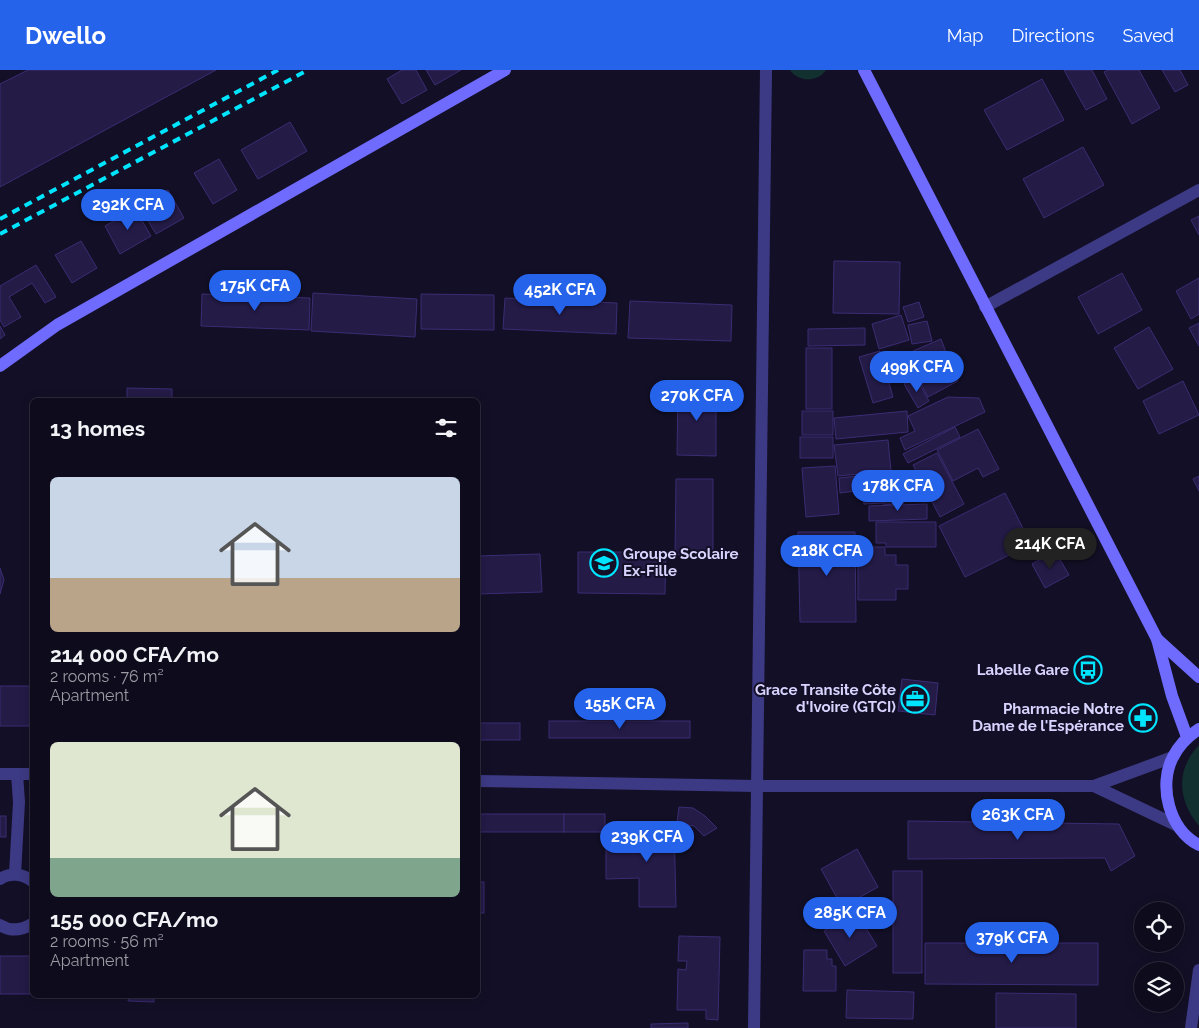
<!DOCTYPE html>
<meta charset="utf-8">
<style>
body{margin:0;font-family:Raleway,sans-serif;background:#1c1929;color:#f1f3f6;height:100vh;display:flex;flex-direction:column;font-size:19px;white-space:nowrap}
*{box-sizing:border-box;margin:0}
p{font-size:16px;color:#9b9ba3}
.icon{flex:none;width:28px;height:28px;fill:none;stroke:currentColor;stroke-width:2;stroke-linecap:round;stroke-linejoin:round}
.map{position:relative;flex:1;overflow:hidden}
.sheet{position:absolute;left:30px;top:328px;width:450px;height:600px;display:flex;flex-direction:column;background:#0e0b1c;border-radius:8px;box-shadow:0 2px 12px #0003,0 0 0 1px #2e2b3b}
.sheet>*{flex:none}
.tools{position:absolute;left:1134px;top:832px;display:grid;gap:10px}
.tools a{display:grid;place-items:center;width:50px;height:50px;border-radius:50%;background:#0e0b1c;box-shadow:0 2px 12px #0003,0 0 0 1px #2e2b3b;font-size:25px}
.price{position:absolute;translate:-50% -42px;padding:0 11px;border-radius:18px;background:#2563eb;color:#fff;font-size:16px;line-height:32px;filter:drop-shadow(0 1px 2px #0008)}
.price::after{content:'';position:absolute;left:50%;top:30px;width:15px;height:11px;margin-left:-8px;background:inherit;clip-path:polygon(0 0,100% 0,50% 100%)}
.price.on{background:#222;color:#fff}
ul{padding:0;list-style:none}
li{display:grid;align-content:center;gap:10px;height:265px;padding:0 20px}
li span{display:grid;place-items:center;height:155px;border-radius:8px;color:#555}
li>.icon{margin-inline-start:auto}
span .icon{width:90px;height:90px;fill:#fffc;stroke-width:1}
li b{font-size:21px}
h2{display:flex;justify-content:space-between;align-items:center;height:60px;padding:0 20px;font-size:21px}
header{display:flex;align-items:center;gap:30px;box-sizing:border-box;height:70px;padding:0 25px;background:#2563eb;color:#fff}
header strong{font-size:24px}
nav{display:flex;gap:28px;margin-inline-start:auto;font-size:18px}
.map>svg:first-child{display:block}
.green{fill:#12302f}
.building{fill:#241b47;stroke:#3b2d73}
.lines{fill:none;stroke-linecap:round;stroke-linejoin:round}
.lane{stroke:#3d3a85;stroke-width:12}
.street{stroke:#3d3a85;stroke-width:12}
.secondary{stroke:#6f6bff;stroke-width:12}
.rail{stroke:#00e5ff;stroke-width:4;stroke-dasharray:8 6;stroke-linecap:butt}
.labels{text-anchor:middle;stroke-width:4;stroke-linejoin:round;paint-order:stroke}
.poi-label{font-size:15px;font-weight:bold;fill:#d9d4ff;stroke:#130f26;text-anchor:end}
</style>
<header>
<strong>Dwello</strong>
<nav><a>Map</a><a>Directions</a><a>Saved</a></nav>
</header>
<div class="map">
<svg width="1199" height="958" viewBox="0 0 1199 958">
<rect width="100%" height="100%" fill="#130f26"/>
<g class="green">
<path d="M790 0H826C818 12 799 13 790 0Z"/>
<path d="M1199 675V756C1178 731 1175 700 1199 675Z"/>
</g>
<g class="building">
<path d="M28 0H216L0 117V14Z"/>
<path d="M402 0H416L427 20 402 34 387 9Z"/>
<path d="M426 0H461L435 15Z"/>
<path d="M1064 0H1092L1107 29 1086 40Z"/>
<path d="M1108 0H1139L1160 38 1132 54 1104 2Z"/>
<path d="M1162 0H1180L1188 15 1175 22Z"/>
<path d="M1042 9 1064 50 1007 80 984 40Z"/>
<path d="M290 52 307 81 258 109 241 80Z"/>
<path d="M1083 77 1104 115 1044 148 1023 109Z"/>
<path d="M219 89 237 120 213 134 194 103Z"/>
<path d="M168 120 184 148 156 164 139 136Z"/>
<path d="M135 139 151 166 120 184 105 156Z"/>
<path d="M1199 146V165L1191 150Z"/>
<path d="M81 171 97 198 72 213 55 185Z"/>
<path d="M834 191 900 192 899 244 833 243Z"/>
<path d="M36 195 56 227 45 233 32 213 9 227 21 247 4 257 0 250V216Z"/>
<path d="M1122 203 1142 240 1098 264 1078 227Z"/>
<path d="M1199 208V244L1191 249 1176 221Z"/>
<path d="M313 223 417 229 415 267 311 261Z"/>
<path d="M202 224 310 228 309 260 201 256Z"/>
<path d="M421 224 494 225V260L421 259Z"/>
<path d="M505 228 617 233 616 264 503 259Z"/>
<path d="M630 231 732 235 731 271 628 268Z"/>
<path d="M919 232 924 247 908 252 903 237Z"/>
<path d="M901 245 909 270 879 279 872 254Z"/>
<path d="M927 251 932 271 912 274 908 255Z"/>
<path d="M1199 253V276L1189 258Z"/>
<path d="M0 256 5 265 0 269Z"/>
<path d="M1149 257 1173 299 1138 319 1114 278Z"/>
<path d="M865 258V275L808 276V259Z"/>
<path d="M941 269 947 285 919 296 913 281Z"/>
<rect x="806" y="278" width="26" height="61"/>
<path d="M880 281 893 327 873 333 859 287Z"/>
<path d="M912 284 915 302 897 305 894 287Z"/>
<path d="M946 288 958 311 928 327 916 304Z"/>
<path d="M916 308 929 331 918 338 904 314Z"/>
<path d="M1183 311 1199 345 1159 364 1143 331Z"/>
<path d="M127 318 172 319V330H127Z"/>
<path d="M678 319H716V386L677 385Z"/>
<path d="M948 327 979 328 985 342 905 380 900 368 915 361 908 346Z"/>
<rect x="802" y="341" width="31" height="24"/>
<path d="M907 341 908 362 836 369 834 348Z"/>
<path d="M955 357 960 367 908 393 903 384Z"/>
<path d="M978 359 999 399 983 407 978 398 953 411 937 380Z"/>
<rect x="800" y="367" width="33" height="21"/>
<path d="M888 370 891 401 838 406 834 375Z"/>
<path d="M937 383 964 434 940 447 913 395Z"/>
<path d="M835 396 839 444 806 447 802 398Z"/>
<path d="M902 402 904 433 884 435 882 403Z"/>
<path d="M880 404 883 433 864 434 863 420 840 423 839 408Z"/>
<path d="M1199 406V421L1193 409Z"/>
<path d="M676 409H713V485H675Z"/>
<path d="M1005 423 1031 474 965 507 939 456Z"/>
<path d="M927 434V449L869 451V436Z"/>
<path d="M876 452H936V477H886V473H876Z"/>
<path d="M798 462H855L856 552H800Z"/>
<path d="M858 477H885V485H896V495H908V519H896V530H858Z"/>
<path d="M1055 481 1069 505 1045 518 1032 494Z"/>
<path d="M578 482H666L665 524 578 523Z"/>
<path d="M540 484 542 522 478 524V486Z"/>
<path d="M0 498 4 510 0 524Z"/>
<path d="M902 609 938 613 935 645 898 641Z"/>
<rect x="0" y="616" width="32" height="40"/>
<rect x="549" y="651" width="141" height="17"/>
<rect x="478" y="653" width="42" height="17"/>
<path d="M679 737 693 738 705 746 717 758 704 766 694 756 677 753Z"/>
<rect x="478" y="744" width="86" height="18"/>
<rect x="564" y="744" width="41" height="18"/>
<rect x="0" y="746" width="6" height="21"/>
<path d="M908 751 1119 754 1135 786 1111 801 1105 788 908 789Z"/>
<path d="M674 752 676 837H639V808L606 809V769L639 768 638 753Z"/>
<path d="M857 779 878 817 842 837 821 799Z"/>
<rect x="893" y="801" width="29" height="102"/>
<rect x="478" y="812" width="6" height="31"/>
<path d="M856 842 877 876 845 896 824 861Z"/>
<path d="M679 866 720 867 718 950 706 949V940H677L678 899 686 900 687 891H678Z"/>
<path d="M925 873H1098V915L925 914Z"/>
<path d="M804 880H827V889H832V896H836V921H803Z"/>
<rect x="0" y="886" width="32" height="38"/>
<path d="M847 920 914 922 913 949 846 948Z"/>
<path d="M996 923 1076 924V958H996Z"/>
<path d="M129 925H154V932L128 931Z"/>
<path d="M688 953V958H651V954Z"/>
</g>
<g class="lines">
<g class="lane">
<path d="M15 804 19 732 17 704"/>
<path d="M0 809C10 802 23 804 32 811"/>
<path d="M0 855C11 862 22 860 32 854"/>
</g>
<g class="street">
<path d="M985 237 1199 120"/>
<path d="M0 704H32"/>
<path d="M478 711 756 716H1094L1173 687"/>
<path d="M1094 716 1178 756"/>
<path d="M754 958 766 0"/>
<path d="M1191 958 1199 900"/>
</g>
<g class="secondary">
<path d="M864 0 1157 569 1172 626 1187 667"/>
<path d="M0 296 57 255 505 0"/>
<path d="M1157 569 1199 607"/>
<path d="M1199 659C1188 666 1179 675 1173 687 1158 715 1169 760 1199 775"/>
</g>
<g class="rail">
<path d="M0 149 278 0"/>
<path d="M0 164 308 0"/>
</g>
</g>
<defs>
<g id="school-ring" transform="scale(1.4375)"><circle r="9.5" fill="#130f26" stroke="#00e5ff" stroke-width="1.5"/><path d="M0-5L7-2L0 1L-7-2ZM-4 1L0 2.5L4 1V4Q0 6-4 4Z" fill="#00e5ff"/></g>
<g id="bus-ring" transform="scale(1.4375)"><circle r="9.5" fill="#130f26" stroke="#00e5ff" stroke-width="1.5"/><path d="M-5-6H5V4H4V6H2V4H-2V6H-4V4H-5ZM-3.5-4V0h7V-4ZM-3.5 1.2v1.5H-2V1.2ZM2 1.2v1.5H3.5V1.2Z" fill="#00e5ff"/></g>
<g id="office-ring" transform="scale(1.4375)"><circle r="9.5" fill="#130f26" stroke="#00e5ff" stroke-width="1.5"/><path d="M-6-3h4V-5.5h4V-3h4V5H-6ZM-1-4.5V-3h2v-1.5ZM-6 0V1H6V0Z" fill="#00e5ff"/></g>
<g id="pharmacy-ring" transform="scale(1.4375)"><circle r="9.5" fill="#130f26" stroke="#00e5ff" stroke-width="1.5"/><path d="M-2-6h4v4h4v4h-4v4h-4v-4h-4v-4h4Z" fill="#00e5ff"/></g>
</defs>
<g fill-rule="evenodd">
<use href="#school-ring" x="604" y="493"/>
<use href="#bus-ring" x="1088" y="600"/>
<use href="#office-ring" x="915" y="629"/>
<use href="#pharmacy-ring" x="1143" y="648"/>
</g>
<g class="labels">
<g class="poi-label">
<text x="623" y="489" text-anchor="start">Groupe Scolaire<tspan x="623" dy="17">Ex-Fille</tspan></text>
<text x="1069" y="605">Labelle Gare</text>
<text x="896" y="625">Grace Transite Côte<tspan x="896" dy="17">d'Ivoire (GTCI)</tspan></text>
<text x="1124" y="644">Pharmacie Notre<tspan x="1124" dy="17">Dame de l'Espérance</tspan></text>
</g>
</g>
</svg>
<div class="tools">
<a><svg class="icon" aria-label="locate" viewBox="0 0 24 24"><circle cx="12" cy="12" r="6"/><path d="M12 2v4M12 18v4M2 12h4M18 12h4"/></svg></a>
<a><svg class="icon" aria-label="layers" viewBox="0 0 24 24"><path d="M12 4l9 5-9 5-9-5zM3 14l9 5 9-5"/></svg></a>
</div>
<b class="price" style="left:128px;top:161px">292K CFA</b>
<b class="price" style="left:255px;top:242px">175K CFA</b>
<b class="price" style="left:560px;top:246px">452K CFA</b>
<b class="price" style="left:917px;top:323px">499K CFA</b>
<b class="price" style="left:697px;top:352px">270K CFA</b>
<b class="price" style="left:898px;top:442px">178K CFA</b>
<b class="price on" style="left:1050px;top:500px">214K CFA</b>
<b class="price" style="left:827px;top:507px">218K CFA</b>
<b class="price" style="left:620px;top:660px">155K CFA</b>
<b class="price" style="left:1018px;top:771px">263K CFA</b>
<b class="price" style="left:647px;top:793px">239K CFA</b>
<b class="price" style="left:850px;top:869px">285K CFA</b>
<b class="price" style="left:1012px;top:894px">379K CFA</b>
<section class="sheet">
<h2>13 homes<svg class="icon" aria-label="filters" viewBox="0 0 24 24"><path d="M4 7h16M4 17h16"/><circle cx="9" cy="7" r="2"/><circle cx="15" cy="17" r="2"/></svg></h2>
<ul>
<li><span style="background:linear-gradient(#c9d6e8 65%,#b9a48a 0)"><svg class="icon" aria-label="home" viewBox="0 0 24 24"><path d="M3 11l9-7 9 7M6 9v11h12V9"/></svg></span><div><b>214 000 CFA/mo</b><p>2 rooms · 76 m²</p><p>Apartment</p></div></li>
<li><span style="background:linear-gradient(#dfe7d0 75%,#7fa58c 0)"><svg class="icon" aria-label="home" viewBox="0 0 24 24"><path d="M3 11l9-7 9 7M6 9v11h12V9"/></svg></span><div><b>155 000 CFA/mo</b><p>2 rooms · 56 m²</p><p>Apartment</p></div></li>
</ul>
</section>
</div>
